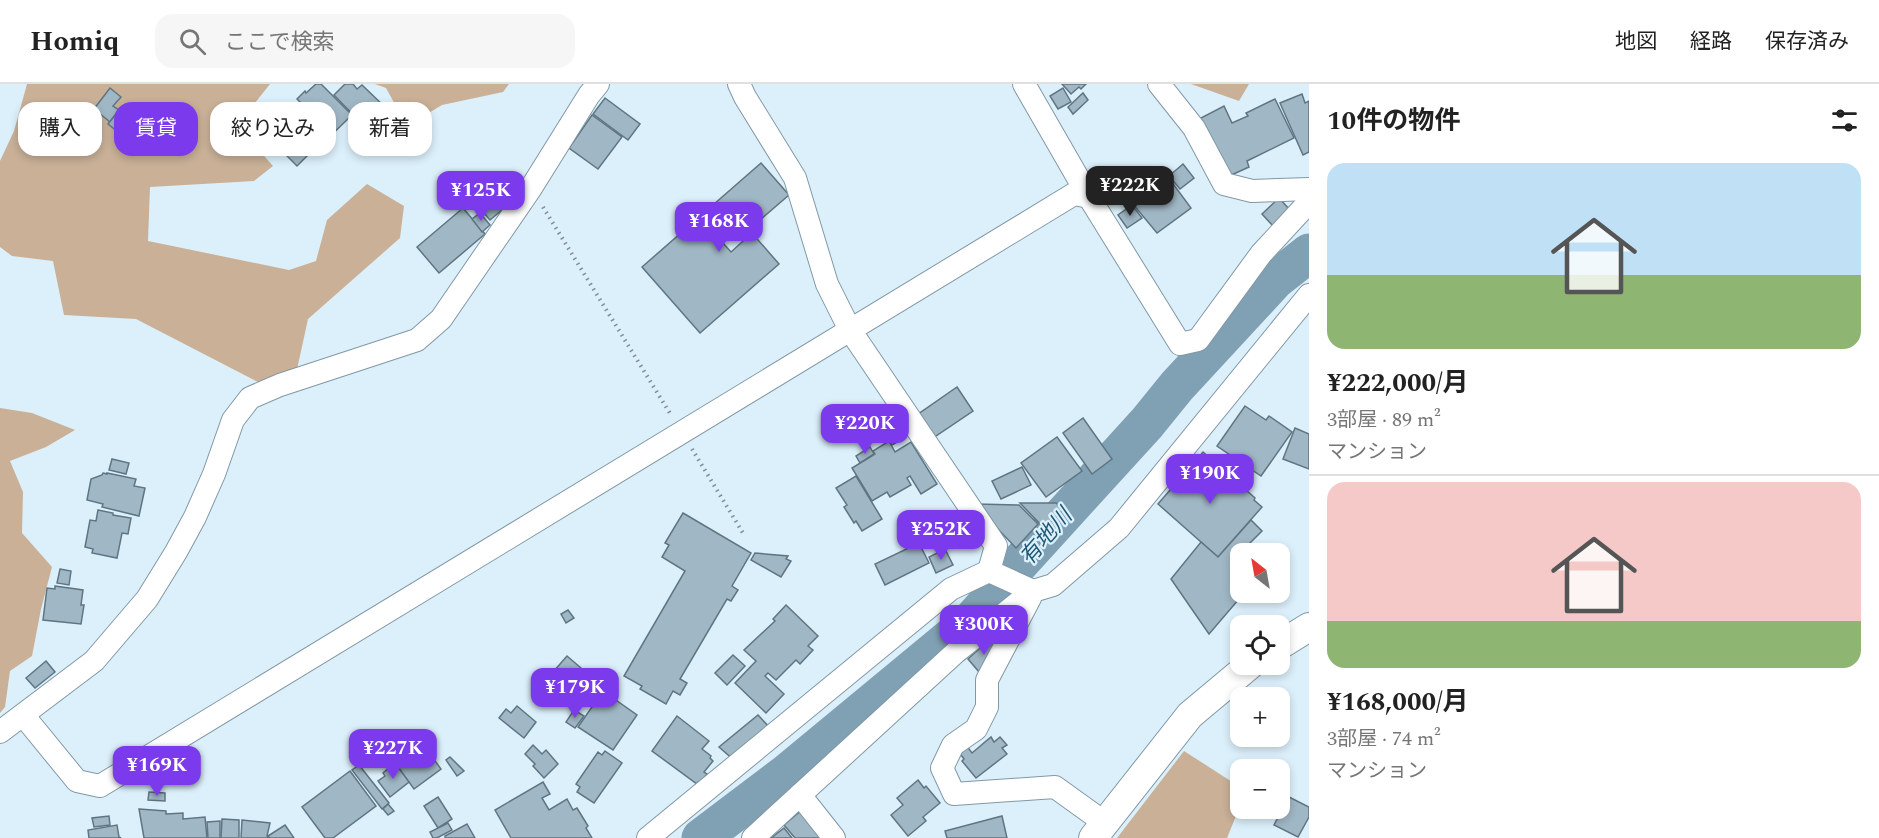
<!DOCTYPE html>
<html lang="ja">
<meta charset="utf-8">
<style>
body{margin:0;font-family:Spectral,"Noto Sans JP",serif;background:#f6f6f6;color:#222;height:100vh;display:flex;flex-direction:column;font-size:22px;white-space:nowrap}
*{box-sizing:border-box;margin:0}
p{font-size:20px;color:#767676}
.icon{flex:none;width:33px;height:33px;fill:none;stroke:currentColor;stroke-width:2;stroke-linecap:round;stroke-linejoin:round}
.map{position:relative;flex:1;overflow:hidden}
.sheet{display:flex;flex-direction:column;background:#fff;width:570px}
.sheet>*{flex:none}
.top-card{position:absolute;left:18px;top:18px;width:570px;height:54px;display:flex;gap:12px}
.needle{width:39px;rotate:329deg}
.tools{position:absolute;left:1230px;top:459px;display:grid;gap:12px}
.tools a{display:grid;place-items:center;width:60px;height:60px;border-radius:12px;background:#fff;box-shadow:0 3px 9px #0003;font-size:30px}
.price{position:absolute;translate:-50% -51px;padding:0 14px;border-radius:12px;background:#7c3aed;color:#fff;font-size:20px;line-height:39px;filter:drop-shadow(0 2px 3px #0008)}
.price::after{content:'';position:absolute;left:50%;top:36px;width:18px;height:14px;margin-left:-9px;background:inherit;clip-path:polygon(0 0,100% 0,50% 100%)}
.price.on{background:#222;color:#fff}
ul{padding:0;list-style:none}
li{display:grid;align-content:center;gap:12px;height:318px;padding:0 18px}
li+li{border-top:2px solid #e0e0e0}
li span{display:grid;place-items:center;height:186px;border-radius:18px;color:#555}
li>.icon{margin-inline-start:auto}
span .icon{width:108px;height:108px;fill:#fffc;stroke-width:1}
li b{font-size:26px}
h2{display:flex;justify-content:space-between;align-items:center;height:72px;padding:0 18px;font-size:26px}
.pill{padding:0 21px;border-radius:18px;background:#fff;box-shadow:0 3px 9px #0003;font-size:21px;line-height:54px}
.pill.on{background:#7c3aed;color:#fff}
header{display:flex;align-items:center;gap:36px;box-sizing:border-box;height:84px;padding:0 30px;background:#fff;border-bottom:2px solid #e0e0e0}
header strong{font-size:28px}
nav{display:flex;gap:33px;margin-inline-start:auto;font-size:21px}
.search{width:420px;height:54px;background:#f6f6f6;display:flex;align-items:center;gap:15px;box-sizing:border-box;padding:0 21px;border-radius:18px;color:#767676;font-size:22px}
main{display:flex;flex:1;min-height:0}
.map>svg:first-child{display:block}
.forest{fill:#c9b097}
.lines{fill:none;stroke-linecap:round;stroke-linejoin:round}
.river{stroke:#80a0b3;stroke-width:39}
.building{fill:#a0b7c5;stroke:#5f7582;stroke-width:1.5}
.minor-casing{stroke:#8198a5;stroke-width:24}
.major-casing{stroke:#8198a5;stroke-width:30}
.path{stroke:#808f97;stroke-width:4;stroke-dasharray:1.5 4.5;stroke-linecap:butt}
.minor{stroke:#fff;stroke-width:22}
.major{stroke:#fff;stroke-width:28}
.labels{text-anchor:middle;stroke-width:4.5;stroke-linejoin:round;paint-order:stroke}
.water-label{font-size:22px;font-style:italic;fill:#1f5875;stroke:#dcf0fb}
</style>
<header>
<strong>Homiq</strong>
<div class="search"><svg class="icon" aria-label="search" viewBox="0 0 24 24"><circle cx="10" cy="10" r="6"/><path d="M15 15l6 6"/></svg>ここで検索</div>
<nav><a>地図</a><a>経路</a><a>保存済み</a></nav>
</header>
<main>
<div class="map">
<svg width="1309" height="754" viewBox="0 0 1309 754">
<rect width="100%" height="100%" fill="#dcf0fb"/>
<g class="forest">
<path d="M27 0H270L255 19 244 49 273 82 254 97 150 103 148 157 289 186 316 177 327 136 367 100 404 122 400 154 308 235 296 290 260 299 136 235 64 231 53 177 12 172 0 163V77L14 47Z"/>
<path d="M375 0H509L503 8 442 21 407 42 386 4Z"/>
<path d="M1191 0H1249L1239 17Z"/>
<path d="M0 324 32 329 75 346 46 363 10 377 23 408 22 449 52 483 41 525 32 572 10 587 5 623 0 629Z"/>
<path d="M1184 667 1240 703V722L1227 754H1117Z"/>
</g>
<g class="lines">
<path class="river" d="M701 754 787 689 972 536 995 510 1014 485 1147 339 1177 302 1275 196 1309 169"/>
</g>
<g class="building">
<path d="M316 0H321L352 31 319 63 294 38 307 25 297 15 305 7 306 9Z"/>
<path d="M345 0H353L357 5 362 1 387 25 367 45 334 11Z"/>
<path d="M1062 0H1086L1081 5 1079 3 1071 10Z"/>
<path d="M110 4 121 13 113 22 119 26 110 38 94 25Z"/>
<path d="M1063 4 1071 18 1058 25 1050 12Z"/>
<path d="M1083 9 1088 16 1073 30 1068 23Z"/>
<path d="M1302 10 1305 19 1309 17V68L1303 71 1280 19Z"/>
<path d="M605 14 640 40 628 56 593 30Z"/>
<path d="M1275 15 1294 54 1247 77 1249 83 1227 93 1199 35 1224 22 1232 39 1248 32 1246 29Z"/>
<path d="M121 24 142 42 129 57 108 40Z"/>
<path d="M592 31 622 53 598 85 569 64Z"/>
<path d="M297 45 315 64 297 82 285 70 283 58Z"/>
<path d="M761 79 789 111 753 142 747 136 722 158 731 168 752 149 779 180 700 249 642 183Z"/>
<path d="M1183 80 1194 94 1180 105 1169 92Z"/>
<path d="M1168 93 1191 124 1157 149 1132 119Z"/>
<path d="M500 100 514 116 490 136 476 120Z"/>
<path d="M1279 114 1290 126 1273 142 1262 130Z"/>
<path d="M1132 121 1142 134 1127 144 1118 131Z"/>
<path d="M463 124 485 150 439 189 417 163Z"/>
<path d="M480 129 490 141 482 148 472 135Z"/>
<path d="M957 303 973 327 933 354 914 333Z"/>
<path d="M1245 322 1266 336 1269 332 1292 348 1261 392 1217 362Z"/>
<path d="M1083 334 1112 375 1092 390 1063 349Z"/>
<path d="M1295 344 1309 350V385L1283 375Z"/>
<path d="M900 346 904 354 892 361 887 354Z"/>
<path d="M1057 353 1082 387 1046 413 1021 379Z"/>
<path d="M889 357 895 368 911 358 937 400 921 410 910 392 907 394 911 401 890 413 887 408 872 417 852 384 875 370 873 367Z"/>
<path d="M870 363 874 370 860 379 856 372Z"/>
<path d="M1203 368 1255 414 1254 416 1262 423 1218 473 1158 420Z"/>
<path d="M112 375 129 379 126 390 109 386Z"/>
<path d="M1022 383 1031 401 1001 415 992 397Z"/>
<path d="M103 389 107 390V389L136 395 134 402 145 404 139 432 102 423 103 420 87 416 91 395 102 391Z"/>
<path d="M856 392 882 435 862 447 856 437 854 439 844 423 847 421 836 404Z"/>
<path d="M1020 419H1056L1063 426 1044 444Z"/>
<path d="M976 420 1019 421 1038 440 1016 464 976 422Z"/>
<path d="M98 426 113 429V431L131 434 128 450 122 449 117 474 92 469 93 465 85 463 90 436 96 437Z"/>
<path d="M683 429 751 469 732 502 738 506 731 517 727 515 680 595 687 599 680 611 673 607 666 620 640 605 642 602 624 592 685 487 662 473 669 461 665 459Z"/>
<path d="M1251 436 1262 447 1250 459 1261 470H1240V508H1245L1209 550 1171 495 1201 458 1218 473Z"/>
<path d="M919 459 929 479 885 501 875 480Z"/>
<path d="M945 465 953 481 936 489 929 473Z"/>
<path d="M755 469 788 472 786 475 791 477 781 493 751 476Z"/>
<path d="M60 485 71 487 69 501 57 499Z"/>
<path d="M55 502 83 506 81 521H84L81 540 43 536 47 504 55 505Z"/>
<path d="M786 521 818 552 808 562 813 566 800 580 796 576 776 596 768 589 765 592 784 610 766 629 735 599 756 577 744 566 775 537 773 535Z"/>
<path d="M568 526 574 534 566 539 561 530Z"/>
<path d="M990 555 1000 567 980 589 968 575Z"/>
<path d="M733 571 745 582 727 601 715 589Z"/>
<path d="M567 572 595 596 575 618 563 608 561 611 549 600 551 598 547 595Z"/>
<path d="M46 577 55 588 35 604 26 594Z"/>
<path d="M603 607 637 631 613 666 578 643Z"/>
<path d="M517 622 536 638 524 654 499 634 506 625 511 629Z"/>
<path d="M574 626 584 632 575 644 566 638Z"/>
<path d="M758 631 772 646 735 677 719 663Z"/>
<path d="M677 632 709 657 702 665 711 672 710 674 713 677 704 688 707 690 700 699 698 698 697 700 652 667Z"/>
<path d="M991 653 994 658 1000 653 1007 661 1002 664 1007 670 976 694 962 677 964 675 958 667 966 661 972 669Z"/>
<path d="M533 661 542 670 546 666 558 680 544 694 533 682 535 680 525 670Z"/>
<path d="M425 663 441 685 414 705 398 683Z"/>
<path d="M605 667 622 679 594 719 577 708 580 703 576 700 598 668 602 671Z"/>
<path d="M450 673 464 687 457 692 446 676Z"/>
<path d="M395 679 409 698 390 713 378 697 385 692 383 689Z"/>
<path d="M359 681 389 719 382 725 352 686Z"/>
<path d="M350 687 376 722 333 754H325L302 723Z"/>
<path d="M918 696 924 704 926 702 940 719 923 733 926 737 908 752 891 731 903 721 897 714Z"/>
<path d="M543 698 550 710 542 714 549 726 567 715 573 726 577 724 588 742 586 744 592 754H511L495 726Z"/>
<path d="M149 708 165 709V717L148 716Z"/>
<path d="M438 713 452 735 438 744 424 722Z"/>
<path d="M1289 713 1309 723V733L1298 753 1274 741Z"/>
<path d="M388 720 394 727 388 731 383 725Z"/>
<path d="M804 724 828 754H795L784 741Z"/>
<path d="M139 725 166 727V730L183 729V735L205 733 207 754H144Z"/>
<path d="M109 732 110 741 94 743 92 734Z"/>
<path d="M1002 732 1007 754H947L945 747Z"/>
<path d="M222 735 239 736V754H221Z"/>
<path d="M242 736 270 739 267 752 269 754H241Z"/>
<path d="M220 737V754H208L207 738Z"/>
<path d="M448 739 452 746 437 754H433L430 748Z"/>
<path d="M467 740 475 754H445V752Z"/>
<path d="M117 741 119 753 121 754H89L88 746Z"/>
<path d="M285 741 294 754H270L268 752Z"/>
<path d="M784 744 792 754H771Z"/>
</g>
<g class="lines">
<g class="minor-casing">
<g id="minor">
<path d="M739 0 745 13 795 94 827 200 850 246 996 462 989 487"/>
<path d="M1024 0 1089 113"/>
<path d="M1159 0 1194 44 1224 100 1252 107 1309 105"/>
<path d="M1030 514 987 596V623L976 645 953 661 942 684 954 710 1055 703 1105 739"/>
<path d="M23 631 77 697 100 702 1074 110 1089 113 1180 260 1198 256 1261 170 1309 118"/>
<path d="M0 648 94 577 147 515 176 468 195 433 214 390 233 336 250 314 280 301 417 256 441 235 531 104 589 11 598 0"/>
<path d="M800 711 834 754"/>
<path d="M648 754 951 505 989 487 1033 507"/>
<path d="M753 754 956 568 1033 507 1053 501 1119 444 1309 211"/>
</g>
</g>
<g class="major-casing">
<g id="major">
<path d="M1280 561 1309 543"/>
<path d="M1093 754 1190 631 1251 580"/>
</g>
</g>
<g class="path">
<path d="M543 123 671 331"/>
<path d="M692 365 743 449"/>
</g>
<use href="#minor" class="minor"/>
<use href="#major" class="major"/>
</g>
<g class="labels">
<g class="water-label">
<text transform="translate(1045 452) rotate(-49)" y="8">有地川</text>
</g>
</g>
</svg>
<div class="tools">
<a><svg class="needle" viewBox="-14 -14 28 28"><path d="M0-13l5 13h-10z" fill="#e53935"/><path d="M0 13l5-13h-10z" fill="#767676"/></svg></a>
<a><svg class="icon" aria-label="locate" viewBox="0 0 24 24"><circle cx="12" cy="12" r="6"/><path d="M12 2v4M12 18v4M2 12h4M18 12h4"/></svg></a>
<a>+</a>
<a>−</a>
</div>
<b class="price on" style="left:1130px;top:133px">¥222K</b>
<b class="price" style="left:481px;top:138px">¥125K</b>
<b class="price" style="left:719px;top:169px">¥168K</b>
<b class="price" style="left:865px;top:371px">¥220K</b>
<b class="price" style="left:1210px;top:421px">¥190K</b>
<b class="price" style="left:941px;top:477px">¥252K</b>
<b class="price" style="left:984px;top:572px">¥300K</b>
<b class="price" style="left:575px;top:635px">¥179K</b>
<b class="price" style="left:393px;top:696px">¥227K</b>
<b class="price" style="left:157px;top:713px">¥169K</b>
<div class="top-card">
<a class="pill">購入</a>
<a class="pill on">賃貸</a>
<a class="pill">絞り込み</a>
<a class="pill">新着</a>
</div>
</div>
<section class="sheet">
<h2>10件の物件<svg class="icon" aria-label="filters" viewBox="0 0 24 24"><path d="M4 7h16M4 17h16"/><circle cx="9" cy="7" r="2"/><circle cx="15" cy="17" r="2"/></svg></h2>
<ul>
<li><span style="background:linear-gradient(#bfe0f5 60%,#8fb573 0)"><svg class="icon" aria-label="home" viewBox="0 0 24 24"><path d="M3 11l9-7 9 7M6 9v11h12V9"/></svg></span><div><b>¥222,000/月</b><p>3部屋 · 89 m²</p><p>マンション</p></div></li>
<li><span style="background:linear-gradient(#f6c9c9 75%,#8fb573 0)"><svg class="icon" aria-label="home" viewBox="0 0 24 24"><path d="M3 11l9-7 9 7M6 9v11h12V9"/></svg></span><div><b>¥168,000/月</b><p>3部屋 · 74 m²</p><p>マンション</p></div></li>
</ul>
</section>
</main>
